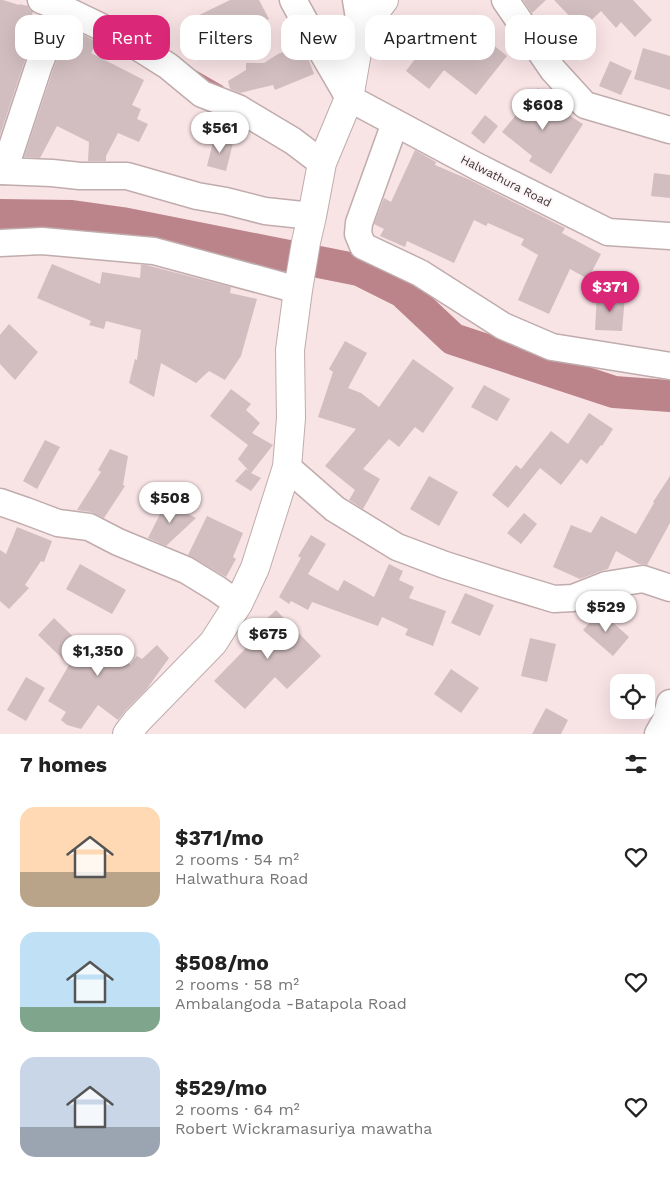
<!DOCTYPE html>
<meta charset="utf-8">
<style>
body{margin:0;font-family:"Work Sans",sans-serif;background:#f2f2f2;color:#222;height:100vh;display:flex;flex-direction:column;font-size:19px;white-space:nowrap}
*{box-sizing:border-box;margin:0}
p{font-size:16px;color:#767676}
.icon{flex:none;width:28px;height:28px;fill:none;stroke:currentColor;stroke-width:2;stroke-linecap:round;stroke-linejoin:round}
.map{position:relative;height:734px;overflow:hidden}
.details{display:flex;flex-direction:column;background:#fff;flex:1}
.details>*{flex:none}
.hud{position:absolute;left:15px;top:15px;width:640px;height:45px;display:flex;gap:10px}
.fabs{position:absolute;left:610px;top:674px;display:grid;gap:10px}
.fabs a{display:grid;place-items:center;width:45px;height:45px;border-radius:10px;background:#fff;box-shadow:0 5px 20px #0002;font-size:25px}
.price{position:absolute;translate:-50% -42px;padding:0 11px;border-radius:18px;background:#fff;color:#222;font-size:16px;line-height:32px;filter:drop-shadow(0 1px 2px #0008)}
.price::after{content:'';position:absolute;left:50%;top:30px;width:15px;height:11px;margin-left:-8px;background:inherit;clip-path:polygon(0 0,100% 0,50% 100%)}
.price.selected{background:#db2777;color:#fff}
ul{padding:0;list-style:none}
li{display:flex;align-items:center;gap:15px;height:125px;padding:0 20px}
li span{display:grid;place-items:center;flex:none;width:140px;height:100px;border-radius:15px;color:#555}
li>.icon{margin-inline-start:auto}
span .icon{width:60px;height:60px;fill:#fffc;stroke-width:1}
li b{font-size:21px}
h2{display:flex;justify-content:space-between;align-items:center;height:60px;padding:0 20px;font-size:21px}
.tag{padding:0 18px;border-radius:15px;background:#fff;box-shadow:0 5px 20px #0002;font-size:18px;line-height:45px}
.tag.selected{background:#db2777;color:#fff}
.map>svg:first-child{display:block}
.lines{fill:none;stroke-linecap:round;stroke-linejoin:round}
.stream{stroke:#bb848a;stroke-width:5.5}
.river{stroke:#bb848a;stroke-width:32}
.building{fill:#d2bec0}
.minor-casing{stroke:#c0acad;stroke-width:29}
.major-casing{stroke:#c0acad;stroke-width:30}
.minor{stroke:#fff;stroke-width:26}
.major{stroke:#fff;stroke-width:28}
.labels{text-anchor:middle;stroke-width:4;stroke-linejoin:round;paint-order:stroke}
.street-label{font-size:12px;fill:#3c3435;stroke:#fdf4f5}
</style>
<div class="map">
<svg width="670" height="734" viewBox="0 0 670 734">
<rect width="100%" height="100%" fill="#f8e3e5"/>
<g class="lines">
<path class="stream" d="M195 73 221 88"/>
<path class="river" d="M0 215 72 216 122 223 359 270 403 292 453 339 614 392 670 396"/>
</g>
<g class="building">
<path d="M0 0H3L19 5V4L28 6 29 9 33 12 31 17 41 21 25 60 0 135Z"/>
<path d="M230 0H259L269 19 255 26 254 25 239 33 235 26 198 44 187 21Z"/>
<path d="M523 0H546L532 13Z"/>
<path d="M554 0H633L652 20 635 37 621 22 616 28 601 11 582 29Z"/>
<path d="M70 28 97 42 91 53 144 80 132 105 141 109 137 119 148 124 139 142 118 133 106 156V161H88L89 142 57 126 40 158 24 157 53 70Z"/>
<path d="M436 31 467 54 482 36 507 56 476 95 444 70 429 89 406 71Z"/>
<path d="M301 45 307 55 314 74 275 90 273 85 240 93 230 89 228 81 246 70V63H264L278 54Z"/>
<path d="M643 48 670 56V90L634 79Z"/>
<path d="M610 61 632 71 621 95 599 86Z"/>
<path d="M538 88 559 105 557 108 583 124 551 174 529 161 532 156 502 132Z"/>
<path d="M485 115 498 126 484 144 471 133Z"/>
<path d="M214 138 233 143 226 171 207 166Z"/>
<path d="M415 150 436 162 435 165 470 180 565 228 562 233 601 254 588 279 570 269 549 314 518 300 538 255 521 245 524 239 488 223 486 226 474 220 454 263 407 241 405 247 380 236 384 229 374 224 384 198 391 202Z"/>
<path d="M654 173 670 175V198L651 196Z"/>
<path d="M52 264 100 284 102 272 140 278 141 265H146L231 287 230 293 257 299 241 356 225 380 209 371 196 383 161 363 154 397 129 383 135 359 137 360 141 330 106 321 104 329 89 325 91 321 37 298Z"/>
<path d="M597 294 625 296 622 331 595 330Z"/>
<path d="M9 324 38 352 15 380 0 364V335Z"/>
<path d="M345 341 367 353 348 388 361 393 379 407 413 359 454 388 423 433 415 427 399 447 389 439 363 469 380 479 363 509 349 500 355 490 325 466 356 429 318 417 333 372 329 369Z"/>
<path d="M484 385 510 399 497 421 471 407Z"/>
<path d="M231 389 251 404 246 410 260 423 252 433 273 445 251 473 261 478 251 491 235 481 246 469 249 471 238 459 248 445 210 416Z"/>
<path d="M589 413 613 429 602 446 601 445 587 464 581 459 561 485 540 468 508 508 492 495 516 465 521 469 551 431 568 444Z"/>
<path d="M45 440 60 447 37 489 23 481Z"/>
<path d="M110 449 128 456 123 485 125 486 104 518 91 512 77 510 101 472 98 470Z"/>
<path d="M429 476 458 492 439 526 410 509Z"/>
<path d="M670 476V523L647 565 639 564 616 551 608 569 601 571 580 579 553 567 571 525 591 533 601 516 636 534 654 503 653 502Z"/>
<path d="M166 502 196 518 166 546 148 538Z"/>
<path d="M524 513 537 524 521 544 507 533Z"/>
<path d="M207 516 243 533 233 557 236 559 226 577 188 555Z"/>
<path d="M17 527 52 541 44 562 41 561 25 585 29 588 9 609 0 601V550L6 554Z"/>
<path d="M311 535 326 544 308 574 338 591 344 580 374 597 389 564 403 571 399 580 414 587 409 598 446 611 433 646 405 635 408 629 382 617 378 626 312 602 308 610 291 601 289 604 279 597 301 558 298 556Z"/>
<path d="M80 564 126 590 112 614 66 589Z"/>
<path d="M465 593 494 605 480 636 451 623Z"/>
<path d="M276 610 321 656 287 689 275 677 245 709 214 681 247 647 242 642Z"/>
<path d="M600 611 629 637 613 656 583 630Z"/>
<path d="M54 618 93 656 102 644 131 665 137 656 142 659 157 645 169 658 146 690 126 710 118 720 98 705 81 729 67 725 61 720 66 712 48 701 69 665 38 635Z"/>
<path d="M530 638 556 644 547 682 521 676Z"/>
<path d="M451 669 479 688 461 713 434 694Z"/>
<path d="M26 677 45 688 26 721 7 710Z"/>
<path d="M546 708 568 720 561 734H532Z"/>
</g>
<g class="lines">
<g class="minor-casing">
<g id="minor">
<path d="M41 0 62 8 122 37 168 66 202 94 238 108 293 141 322 163"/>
<path d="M293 0 310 31 349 98 478 167 608 232 670 236"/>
<path d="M356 0 361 30"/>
<path d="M505 0 553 70 585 105 670 130"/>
<path d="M395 123 359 223 358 234 363 246 420 273 503 326 552 347 670 366"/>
<path d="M0 171 52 173 80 176H127L197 196 226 201 265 211 312 216"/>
<path d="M4 171 39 65 62 8"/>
<path d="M0 243 42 241 154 251 298 290"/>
<path d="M287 467 335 509 397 547 445 565 508 585 554 599 573 598 606 585 643 579 670 588"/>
<path d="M0 502 26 511 58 523 89 527 118 542 186 570 217 589 238 604"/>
<path d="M658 734 666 720 670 703"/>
</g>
</g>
<g class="major-casing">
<path id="major" d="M127 734 137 721 213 643 238 604 255 568 287 467 291 418 290 350 298 290 306 242 312 216 322 163 349 98 361 30 384 0"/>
</g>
<use href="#minor" class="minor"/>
<use href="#major" class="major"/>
</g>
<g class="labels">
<g class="street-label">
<text transform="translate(506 181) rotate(27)" y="4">Halwathura Road</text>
</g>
</g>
</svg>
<div class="fabs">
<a><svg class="icon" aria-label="locate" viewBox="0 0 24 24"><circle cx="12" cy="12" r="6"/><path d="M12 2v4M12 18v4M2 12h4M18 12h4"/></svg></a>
</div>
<b class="price" style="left:543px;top:131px">$608</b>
<b class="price" style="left:220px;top:154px">$561</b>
<b class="price selected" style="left:610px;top:313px">$371</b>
<b class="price" style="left:170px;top:524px">$508</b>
<b class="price" style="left:606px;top:633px">$529</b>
<b class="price" style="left:268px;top:660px">$675</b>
<b class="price" style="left:98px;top:677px">$1,350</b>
<div class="hud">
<a class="tag">Buy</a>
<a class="tag selected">Rent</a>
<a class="tag">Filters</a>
<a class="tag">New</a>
<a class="tag">Apartment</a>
<a class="tag">House</a>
</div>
</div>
<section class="details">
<h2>7 homes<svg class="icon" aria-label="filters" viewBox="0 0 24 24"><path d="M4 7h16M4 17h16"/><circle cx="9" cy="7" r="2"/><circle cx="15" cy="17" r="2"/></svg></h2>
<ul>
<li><span style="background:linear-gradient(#ffd9b3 65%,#b9a48a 0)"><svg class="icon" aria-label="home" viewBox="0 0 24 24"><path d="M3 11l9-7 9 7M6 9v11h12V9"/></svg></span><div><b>$371/mo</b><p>2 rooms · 54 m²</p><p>Halwathura Road</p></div><svg class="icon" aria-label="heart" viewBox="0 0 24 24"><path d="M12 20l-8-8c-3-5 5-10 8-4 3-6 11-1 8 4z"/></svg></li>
<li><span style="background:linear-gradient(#bfe0f5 75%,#7fa58c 0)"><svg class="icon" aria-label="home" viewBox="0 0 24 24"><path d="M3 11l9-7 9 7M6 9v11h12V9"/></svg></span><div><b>$508/mo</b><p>2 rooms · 58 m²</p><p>Ambalangoda -Batapola Road</p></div><svg class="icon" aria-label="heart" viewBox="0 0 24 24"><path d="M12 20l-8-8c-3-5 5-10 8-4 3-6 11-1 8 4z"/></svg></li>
<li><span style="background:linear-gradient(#c9d6e8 70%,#9aa5b1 0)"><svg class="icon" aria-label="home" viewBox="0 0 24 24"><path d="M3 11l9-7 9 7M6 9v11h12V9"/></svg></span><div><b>$529/mo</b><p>2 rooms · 64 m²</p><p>Robert Wickramasuriya mawatha</p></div><svg class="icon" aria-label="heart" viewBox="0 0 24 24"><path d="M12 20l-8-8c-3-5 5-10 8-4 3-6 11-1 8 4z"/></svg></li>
</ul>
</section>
